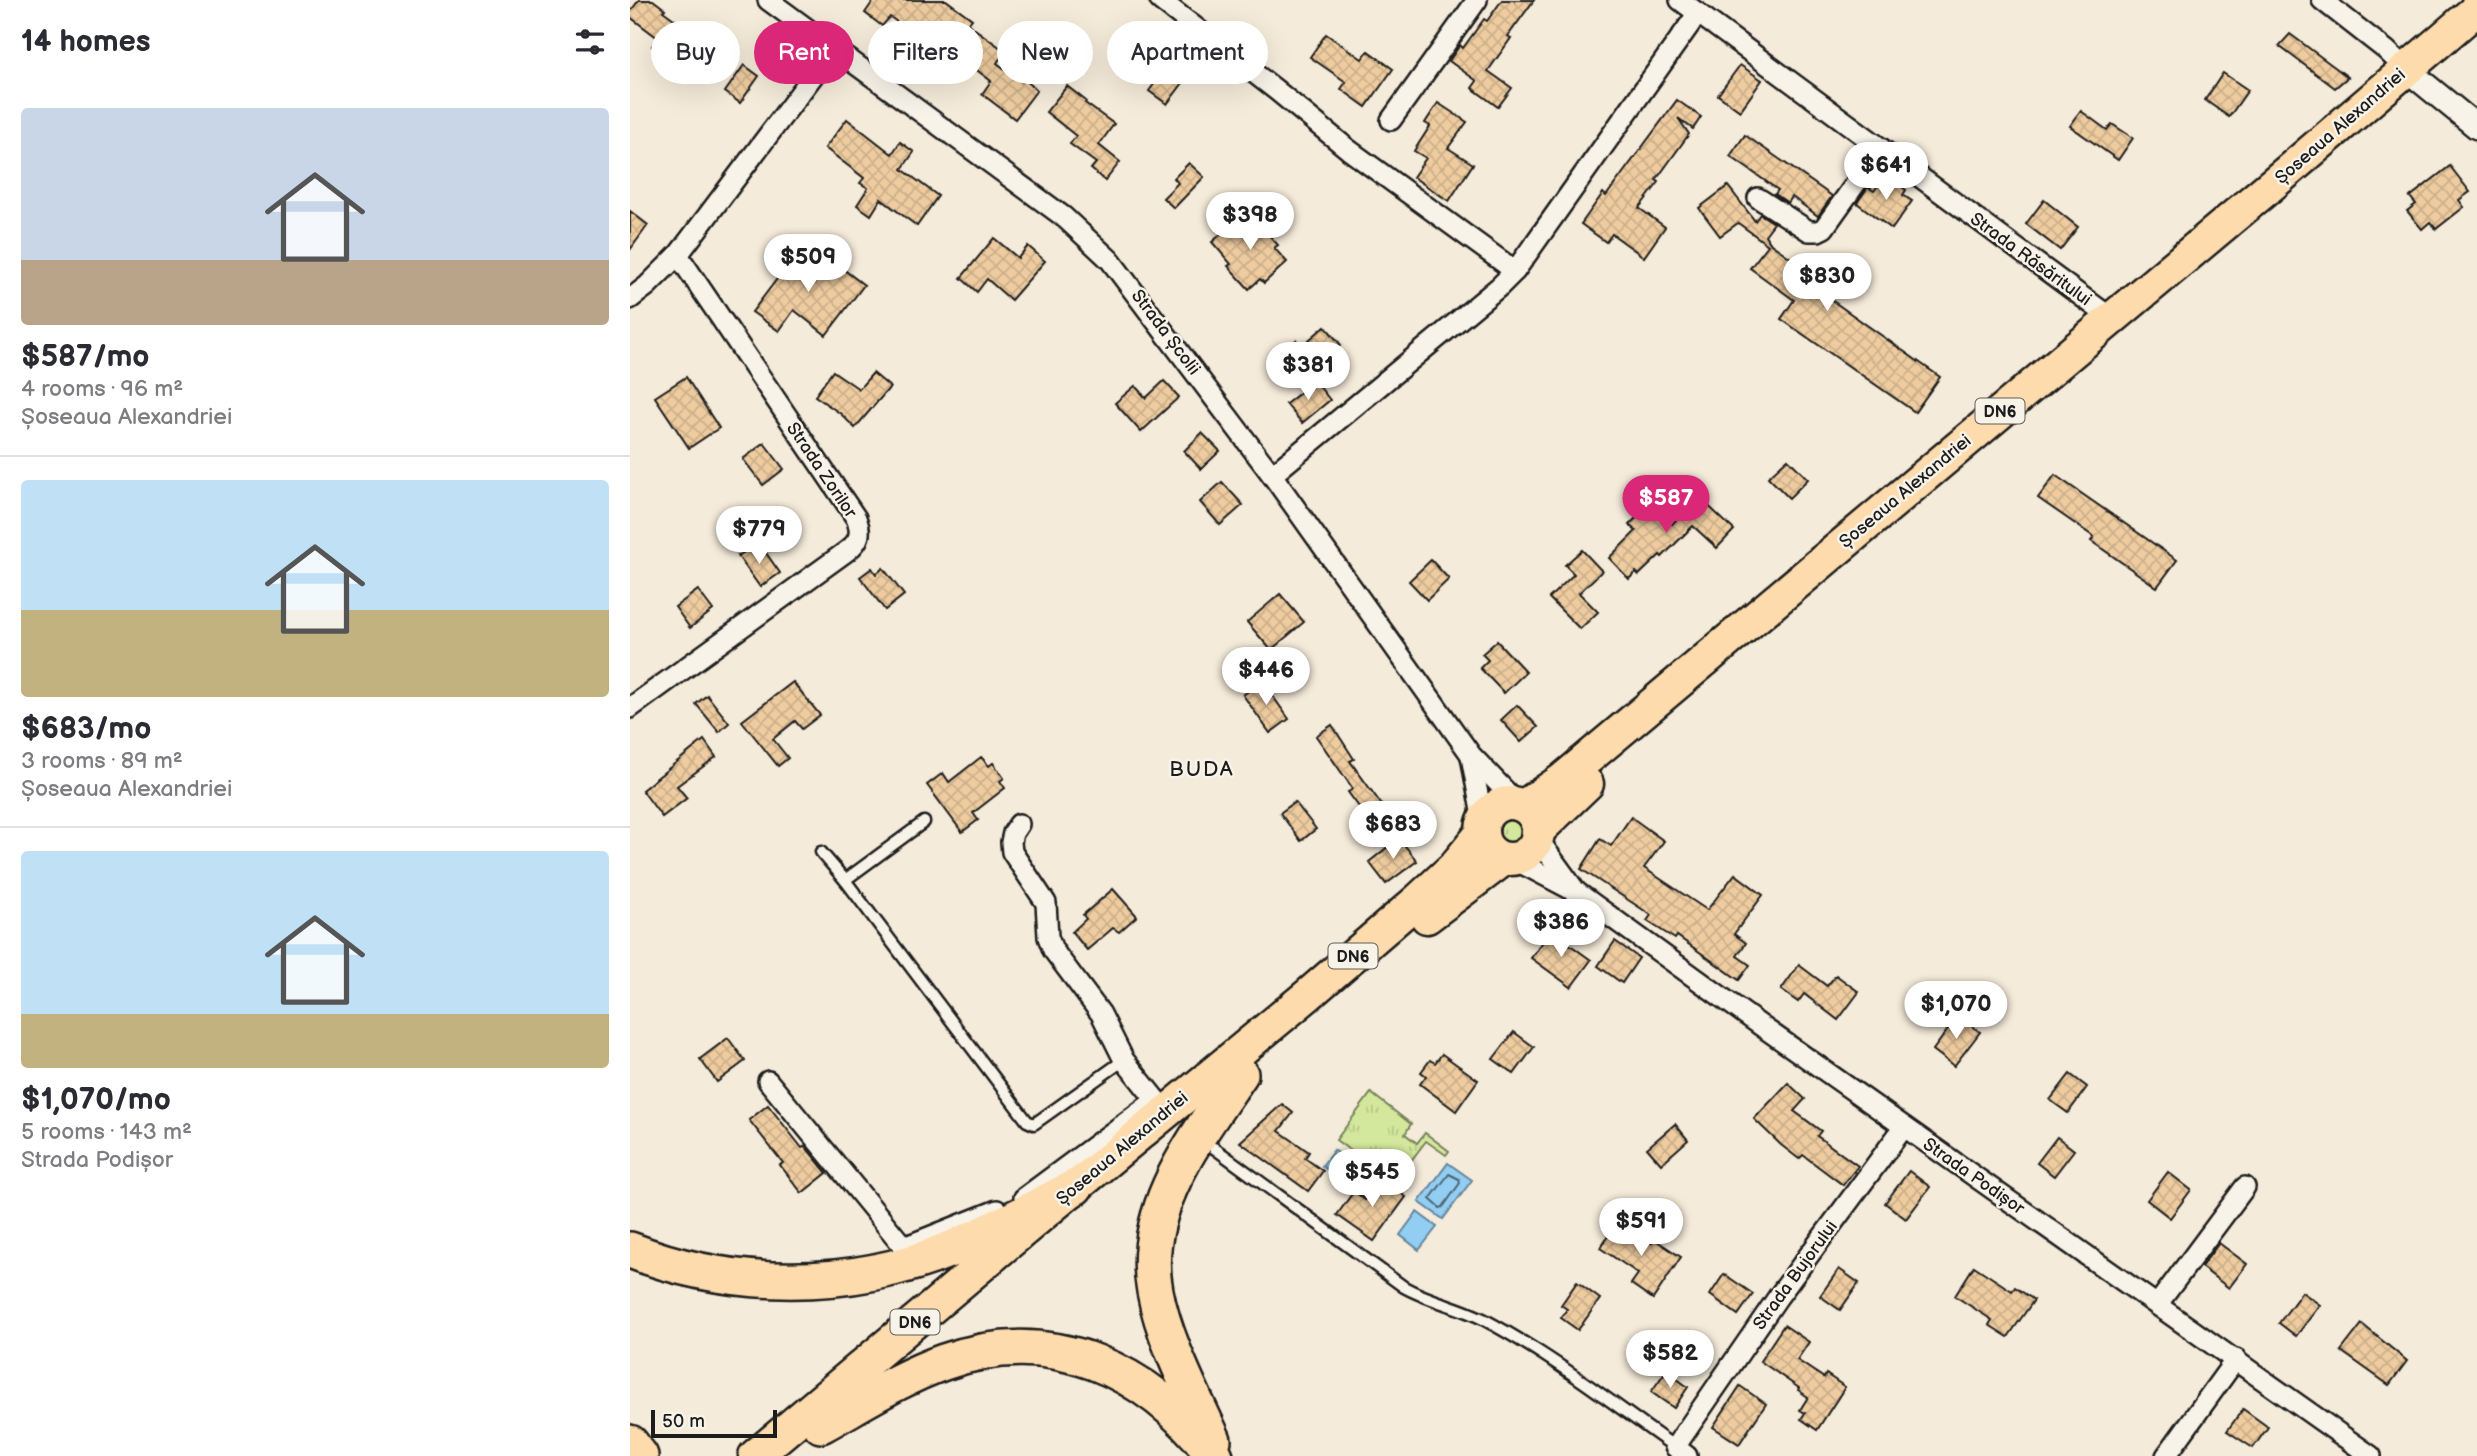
<!DOCTYPE html>
<meta charset="utf-8">
<style>
body{margin:0;font-family:"Balsamiq Sans",sans-serif;background:#f7f7f7;color:#2b2b33;height:100vh;display:flex;flex-direction:column;font-size:26px;white-space:nowrap}
*{box-sizing:border-box;margin:0}
p{font-size:23px;color:#7c7c81}
.icon{flex:none;width:38px;height:38px;fill:none;stroke:currentColor;stroke-width:2;stroke-linecap:round;stroke-linejoin:round}
.map{position:relative;flex:1;overflow:hidden}
.side{display:flex;flex-direction:column;background:#fff;width:630px}
.side>*{flex:none}
.hud{position:absolute;left:21px;top:21px;width:665px;height:63px;display:flex;gap:14px}
.scale{position:absolute;left:21px;bottom:18px;width:126px;box-sizing:border-box;padding-left:7px;border:4px solid #1c1c1c;border-top:0;font-size:19px;line-height:24px;white-space:nowrap;color:#1c1c1c;-webkit-text-stroke:5px #f7f3e8;paint-order:stroke}
.price{position:absolute;translate:-50% -60px;padding:0 16px;border-radius:24px;background:#fff;color:#222;font-size:23px;line-height:46px;filter:drop-shadow(0 2px 4px #0008)}
.price::after{content:'';position:absolute;left:50%;top:42px;width:21px;height:16px;margin-left:-10px;background:inherit;clip-path:polygon(0 0,100% 0,50% 100%)}
.price.current{background:#db2777;color:#fff}
ul{padding:0;list-style:none}
li{display:grid;align-content:center;gap:14px;height:371px;padding:0 21px}
li+li{border-top:2px solid #e1e1e2}
li span{display:grid;place-items:center;height:217px;border-radius:7px;color:#555}
li>.icon{margin-inline-start:auto}
span .icon{width:126px;height:126px;fill:#fffc;stroke-width:1}
li b{font-size:30px}
h2{display:flex;justify-content:space-between;align-items:center;height:84px;padding:0 21px;font-size:30px}
.chip{padding:0 24px;border-radius:32px;background:#fff;box-shadow:0 7px 28px #0002;font-size:24px;line-height:63px}
.chip.current{background:#db2777;color:#fff}
main{display:flex;flex:1;min-height:0}
.map>svg:first-child{display:block}
.grass{fill:url(#grass-tufts);stroke:#78825c;stroke-width:2}
.water{fill:#92cdf2;stroke:#63869c;stroke-width:2}
.lines{fill:none;stroke-linecap:round;stroke-linejoin:round}
.shore{stroke:#4b6372;stroke-width:2}
.building{fill:url(#building-cross-hatch);stroke:#1c1c1c;stroke-width:2}
.service-casing{stroke:#1c1c1c;stroke-width:15}
.minor-casing{stroke:#1c1c1c;stroke-width:24}
.tertiary-casing{stroke:#1c1c1c;stroke-width:28}
.trunk-casing{stroke:#1c1c1c;stroke-width:37}
.motorway-casing{stroke:#1c1c1c;stroke-width:40}
.service{stroke:#f7f3e8;stroke-width:10}
.minor{stroke:#f7f3e8;stroke-width:19}
.tertiary{stroke:#f7f3e8;stroke-width:23}
.trunk{stroke:#fedbac;stroke-width:32}
.motorway{stroke:#fedbac;stroke-width:35}
.labels{text-anchor:middle;stroke-width:5;stroke-linejoin:round;paint-order:stroke}
.shield{fill:#f7f3e8;stroke:#5e5c59;stroke-width:2}
.shield-label{font-size:16px;font-weight:bold;fill:#1c1c1c}
.street-label{font-size:18px;fill:#1c1c1c;stroke:#f7f3e8}
.quarter-label{font-size:21px;letter-spacing:2px;fill:#1c1c1c;stroke:#f7f3e8}
</style>
<main>
<section class="side">
<h2>14 homes<svg class="icon" aria-label="filters" viewBox="0 0 24 24"><path d="M4 7h16M4 17h16"/><circle cx="9" cy="7" r="2"/><circle cx="15" cy="17" r="2"/></svg></h2>
<ul>
<li><span style="background:linear-gradient(#c9d6e8 70%,#b9a48a 0)"><svg class="icon" aria-label="home" viewBox="0 0 24 24"><path d="M3 11l9-7 9 7M6 9v11h12V9"/></svg></span><div><b>$587/mo</b><p>4 rooms · 96 m²</p><p>Șoseaua Alexandriei</p></div></li>
<li><span style="background:linear-gradient(#bfe0f5 60%,#c2b280 0)"><svg class="icon" aria-label="home" viewBox="0 0 24 24"><path d="M3 11l9-7 9 7M6 9v11h12V9"/></svg></span><div><b>$683/mo</b><p>3 rooms · 89 m²</p><p>Șoseaua Alexandriei</p></div></li>
<li><span style="background:linear-gradient(#bfe0f5 75%,#c2b280 0)"><svg class="icon" aria-label="home" viewBox="0 0 24 24"><path d="M3 11l9-7 9 7M6 9v11h12V9"/></svg></span><div><b>$1,070/mo</b><p>5 rooms · 143 m²</p><p>Strada Podișor</p></div></li>
</ul>
</section>
<div class="map">
<svg width="1847" height="1456" viewBox="0 0 1847 1456">
<defs>
<pattern id="grass-tufts" width="24" height="20" patternUnits="userSpaceOnUse" patternTransform="scale(1.75)"><rect width="24" height="20" fill="#d3e89c"/><path d="M3 7l-1-3M5 7V3M7 7l1-3M15 17l-1-3M17 17v-4M19 17l1-3" fill="none" stroke="#b5c686"/></pattern>
<pattern id="building-cross-hatch" width="8" height="8" patternUnits="userSpaceOnUse" patternTransform="scale(1.75)"><rect width="8" height="8" fill="#efcca0"/><path d="M0 0l8 8M0 8l8-8" fill="none" stroke="#ccaf89"/></pattern>
</defs>
<rect width="100%" height="100%" fill="#f5ebda"/>
<filter id="ink" filterUnits="userSpaceOnUse"><feTurbulence type="fractalNoise" baseFrequency=".0143" numOctaves="2"/><feDisplacementMap in="SourceGraphic" scale="14" xChannelSelector="R" yChannelSelector="G"/><feConvolveMatrix kernelMatrix="1 2 1 2 8 2 1 2 1" color-interpolation-filters="sRGB"/></filter>
<g filter="url(#ink)">
<g class="grass">
<circle cx="880" cy="831" r="14"/>
<path d="M741 1093 781 1124 775 1134 787 1143 795 1133 819 1151 816 1155 796 1141 764 1183 706 1140Z"/>
</g>
<g class="water">
<path d="M704 1150 732 1170 720 1186 692 1166Z"/>
<path d="M818 1163 842 1180 813 1219 789 1202Z"/>
<path d="M787 1212 807 1227 789 1250 770 1235Z"/>
</g>
<g class="lines">
<path class="shore" d="M819 1174 829 1179 830 1183 813 1207 810 1208 800 1199Z"/>
</g>
<g class="building">
<path d="M9 0H23L35 9 33 11 59 30 38 58 22 46 28 38 0 17V12Z"/>
<path d="M244 0H316L342 19 338 24 375 51 367 63 392 82 394 79 407 90 385 119 352 94 361 81 319 49 302 73 284 60 297 43 260 17 252 26 235 13Z"/>
<path d="M872 0H904L878 36 881 38 858 71 882 88 868 107 842 88 847 81 819 61 830 45 833 48 854 19 857 21Z"/>
<path d="M696 34 732 59 738 51 763 69 736 107 711 89 716 82 680 57Z"/>
<path d="M1660 34 1718 77 1705 88 1649 46Z"/>
<path d="M545 43 555 51 557 49 571 59 537 104 519 91 530 76 526 73 529 68 527 66Z"/>
<path d="M114 65 129 76 110 103 95 92Z"/>
<path d="M1110 65 1132 80 1110 111 1088 95Z"/>
<path d="M1593 73 1618 90 1599 117 1575 100Z"/>
<path d="M437 86 456 101 455 103 484 124 469 145 490 162 475 181 461 169 466 163 440 144 446 136 416 112Z"/>
<path d="M1047 100 1071 117 1063 129 1048 118 1059 134 1026 180 1029 182 1009 208 1035 227 1014 257 982 234 976 242 951 224 973 193 976 196Z"/>
<path d="M808 103 837 122 818 148 843 164 819 201 783 177 796 158 784 151 800 126 795 123Z"/>
<path d="M1451 111 1477 130 1482 124 1503 138 1488 160 1440 126Z"/>
<path d="M217 119 262 154 270 142 284 152 272 169 308 196 287 226 251 199 241 215 227 205 238 188 230 183 234 178 195 148Z"/>
<path d="M1115 135 1202 196 1188 216 1162 197 1158 203 1145 194 1148 190 1100 156Z"/>
<path d="M559 163 574 177 544 208 533 198 548 183 544 178Z"/>
<path d="M1820 166 1840 192 1829 200 1834 207 1806 229 1800 222 1792 229 1777 211 1786 204 1780 197Z"/>
<path d="M1262 179 1276 190 1273 195 1282 201 1262 229 1227 203 1238 187 1244 191 1252 180 1258 184Z"/>
<path d="M1098 186 1125 221 1130 214 1144 223 1135 235 1141 244 1168 263 1162 272 1310 377 1285 412 1151 319 1164 300 1120 268 1138 245 1108 223 1090 236 1069 208Z"/>
<path d="M1414 200 1448 227 1430 250 1396 224Z"/>
<path d="M0 211 18 225 0 250Z"/>
<path d="M614 214 623 224 626 221 648 245 644 248 657 262 634 283 630 279 619 289 598 266 601 264 582 242Z"/>
<path d="M364 238 388 258 398 246 415 261 381 300 357 279 347 292 331 278Z"/>
<path d="M171 247 209 275 213 269 234 285 196 335 164 310 149 331 122 312Z"/>
<path d="M695 326 711 345 675 377 653 351 666 340 672 346Z"/>
<path d="M203 371 229 389 243 373 260 387 225 428 211 414 185 396Z"/>
<path d="M56 377 89 428 59 448 25 397Z"/>
<path d="M534 381 549 397 511 432 485 403 505 386 516 398Z"/>
<path d="M685 381 700 400 672 423 656 404Z"/>
<path d="M572 433 590 451 571 469 554 451Z"/>
<path d="M134 443 154 469 133 485 113 459Z"/>
<path d="M1158 459 1178 479 1159 498 1138 477Z"/>
<path d="M1425 475 1547 560 1527 587 1461 541 1464 537 1408 498Z"/>
<path d="M592 482 613 505 590 525 570 502Z"/>
<path d="M1068 496 1104 530 1087 548 1063 526 1032 557 1030 555 1009 575 1006 572 999 579 979 558 1006 531 999 525 1021 503 1042 524Z"/>
<path d="M121 548 126 555 134 550 150 573 130 587 108 556Z"/>
<path d="M952 550 972 571 949 593 968 612 950 629 919 598 944 574 935 565Z"/>
<path d="M801 560 819 579 797 600 779 581Z"/>
<path d="M242 568 246 574 253 568 274 595 255 610 230 577Z"/>
<path d="M68 590 83 610 60 628 45 607Z"/>
<path d="M650 594 674 622 641 650 617 622Z"/>
<path d="M867 641 896 672 874 693 850 668 858 660 852 654Z"/>
<path d="M632 681 659 719 640 733 613 695Z"/>
<path d="M163 682 190 715 172 729 165 721 143 739 158 758 148 766 112 721Z"/>
<path d="M77 695 99 723 89 732 66 704Z"/>
<path d="M887 705 908 727 891 742 871 720Z"/>
<path d="M702 725 724 759 720 761 759 815 743 826 718 792 723 789 686 736Z"/>
<path d="M74 740 86 757 47 786 57 798 32 817 12 790Z"/>
<path d="M351 757 359 766 363 763 374 778 370 781 375 788 343 813 348 820 332 832 297 785 313 773 319 782Z"/>
<path d="M665 802 686 829 671 841 650 813Z"/>
<path d="M1001 817 1034 841 1014 868 1077 910 1105 874 1133 895 1104 934 1116 943 1107 956 1120 965 1109 980 1047 936 1045 939 1017 921 1021 915 951 869 970 839 981 846Z"/>
<path d="M769 838 787 861 756 884 739 862Z"/>
<path d="M483 889 507 916 489 932 483 928 457 950 442 932 456 919 453 915Z"/>
<path d="M921 931 961 960 941 987 901 958Z"/>
<path d="M985 941 1009 958 992 983 968 966Z"/>
<path d="M1169 965 1197 986 1206 975 1229 992 1208 1020 1174 994 1168 1002 1151 990Z"/>
<path d="M1328 1016 1350 1032 1324 1066 1303 1050Z"/>
<path d="M884 1032 904 1047 884 1074 863 1059Z"/>
<path d="M98 1038 115 1061 87 1082 70 1059Z"/>
<path d="M812 1054 848 1080 826 1111 790 1084 796 1076 791 1072 800 1060 805 1063Z"/>
<path d="M1440 1074 1457 1087 1438 1113 1420 1100Z"/>
<path d="M1158 1083 1175 1099 1164 1111 1191 1131 1187 1136 1228 1166 1213 1185 1173 1155 1169 1159 1151 1145 1124 1119Z"/>
<path d="M652 1104 663 1113 649 1131 679 1152 675 1158 693 1171 678 1191 610 1142Z"/>
<path d="M138 1105 172 1148 175 1146 197 1173 172 1193 150 1165 153 1163 119 1120Z"/>
<path d="M1045 1124 1058 1140 1031 1164 1017 1148Z"/>
<path d="M1427 1137 1444 1150 1424 1176 1407 1163Z"/>
<path d="M1279 1171 1300 1187 1276 1219 1255 1203Z"/>
<path d="M1538 1172 1561 1190 1540 1218 1517 1200Z"/>
<path d="M750 1179 776 1197 744 1241 707 1215 724 1191 735 1200Z"/>
<path d="M988 1221 1022 1243 1024 1239 1051 1257 1023 1299 1001 1284 1008 1274 1003 1270 970 1248Z"/>
<path d="M1589 1243 1617 1264 1599 1288 1571 1267Z"/>
<path d="M1344 1266 1382 1291 1385 1287 1404 1300 1378 1337 1359 1325 1362 1320 1325 1296Z"/>
<path d="M1209 1269 1229 1283 1210 1310 1190 1296Z"/>
<path d="M1094 1274 1123 1294 1108 1315 1080 1295Z"/>
<path d="M947 1282 970 1299 948 1330 931 1318 937 1309 931 1305Z"/>
<path d="M1672 1292 1690 1305 1666 1336 1649 1323Z"/>
<path d="M1732 1324 1777 1361 1759 1385 1711 1351Z"/>
<path d="M1154 1325 1179 1342 1167 1360 1194 1378 1196 1374 1215 1387 1187 1430 1171 1419 1175 1413 1170 1410 1178 1397 1168 1390 1169 1388 1130 1361Z"/>
<path d="M1036 1371 1058 1387 1044 1408 1021 1392Z"/>
<path d="M1110 1386 1136 1404 1109 1444 1083 1427Z"/>
<path d="M1613 1409 1638 1427 1623 1448 1597 1431Z"/>
</g>
<g class="lines">
<g class="service-casing">
<g id="service">
<path d="M294 822 215 880 397 1121 404 1124 494 1060"/>
<path d="M191 852 215 880"/>
<path d="M584 1148 774 1287C799 1301 827 1306 853 1319 921 1355 982 1403 1045 1447"/>
</g>
</g>
<g class="minor-casing">
<g id="minor">
<path d="M138 0 434 217 480 260 642 475 841 755 888 804"/>
<path d="M530 0 646 90 719 150 885 271"/>
<path d="M1050 0 1481 318"/>
<path d="M1692 0 1756 50 1776 69"/>
<path d="M761 120 847 0"/>
<path d="M1128 198 1179 231H1188L1194 228 1251 148"/>
<path d="M0 299 17 286 48 255 204 48"/>
<path d="M642 475 870 286 885 271 1068 13"/>
<path d="M0 708 217 551C230 541 232 533 226 518L48 255"/>
<path d="M841 756 853 822"/>
<path d="M389 824 383 833 381 842 382 852 416 903 418 937 423 950 471 1014 494 1060 534 1110"/>
<path d="M908 839 945 890"/>
<path d="M883 859 948 893 1130 1025 1741 1456"/>
<path d="M138 1081 274 1247 367 1210"/>
<path d="M394 1198 526 1100"/>
<path d="M1527 1305 1615 1187"/>
<path d="M1057 1456 1045 1447 1148 1297 1274 1127"/>
<path d="M1536 1456 1606 1359"/>
</g>
</g>
<g class="tertiary-casing">
<path id="tertiary" d="M1776 69 1847 127"/>
</g>
<g class="trunk-casing">
<g id="trunk">
<circle cx="880" cy="831" r="28"/>
<path d="M894 806 932 780 1658 171 1847 9"/>
<path d="M909 830 957 784"/>
<path d="M797 917 874 859"/>
<path d="M125 1456 414 1213 678 995 788 900 825 866 852 833"/>
</g>
</g>
<g class="motorway-casing">
<g id="motorway">
<path d="M0 1250C103 1290 219 1291 321 1249 363 1231 404 1208 445 1187"/>
<path d="M191 1425C231 1403 271 1377 314 1362 422 1324 518 1369 585 1456"/>
<path d="M583 1440C563 1395 534 1340 525 1291 509 1209 567 1137 610 1074"/>
<path d="M0 1443 10 1456"/>
</g>
</g>
<use href="#service" class="service"/>
<use href="#minor" class="minor"/>
<use href="#tertiary" class="tertiary"/>
<use href="#trunk" class="trunk"/>
<use href="#motorway" class="motorway"/>
</g>
</g>
<g class="labels">
<g class="shield">
<rect x="1345.5" y="398.5" width="49" height="25" rx="5"/>
<rect x="698.5" y="943.5" width="49" height="25" rx="5"/>
<rect x="260.5" y="1309.5" width="49" height="25" rx="5"/>
</g>
<g class="shield-label">
<text x="1370" y="417">DN6</text>
<text x="723" y="962">DN6</text>
<text x="285" y="1328">DN6</text>
</g>
<g class="street-label">
<text transform="translate(1710 126) rotate(-41)" y="6">Șoseaua Alexandriei</text>
<text transform="translate(1401 259) rotate(36)" y="6">Strada Răsăritului</text>
<text transform="translate(536 332) rotate(53)" y="6">Strada Școlii</text>
<text transform="translate(192 470) rotate(56)" y="6">Strada Zorilor</text>
<text transform="translate(1275 491) rotate(-40)" y="6">Șoseaua Alexandriei</text>
<text transform="translate(492 1148) rotate(-40)" y="6">Șoseaua Alexandriei</text>
<text transform="translate(1344 1176) rotate(35)" y="6">Strada Podișor</text>
<text transform="translate(1165 1275) rotate(-54)" y="6">Strada Bujorului</text>
</g>
<g class="quarter-label">
<text x="572" y="776">BUDA</text>
</g>
</g>
</svg>
<div class="scale">50 m</div>
<b class="price" style="left:1256px;top:202px">$641</b>
<b class="price" style="left:620px;top:252px">$398</b>
<b class="price" style="left:178px;top:294px">$509</b>
<b class="price" style="left:1197px;top:313px">$830</b>
<b class="price" style="left:678px;top:402px">$381</b>
<b class="price current" style="left:1036px;top:535px">$587</b>
<b class="price" style="left:129px;top:566px">$779</b>
<b class="price" style="left:636px;top:707px">$446</b>
<b class="price" style="left:763px;top:861px">$683</b>
<b class="price" style="left:931px;top:959px">$386</b>
<b class="price" style="left:1326px;top:1041px">$1,070</b>
<b class="price" style="left:742px;top:1209px">$545</b>
<b class="price" style="left:1011px;top:1258px">$591</b>
<b class="price" style="left:1040px;top:1390px">$582</b>
<div class="hud">
<a class="chip">Buy</a>
<a class="chip current">Rent</a>
<a class="chip">Filters</a>
<a class="chip">New</a>
<a class="chip">Apartment</a>
</div>
</div>
</main>
